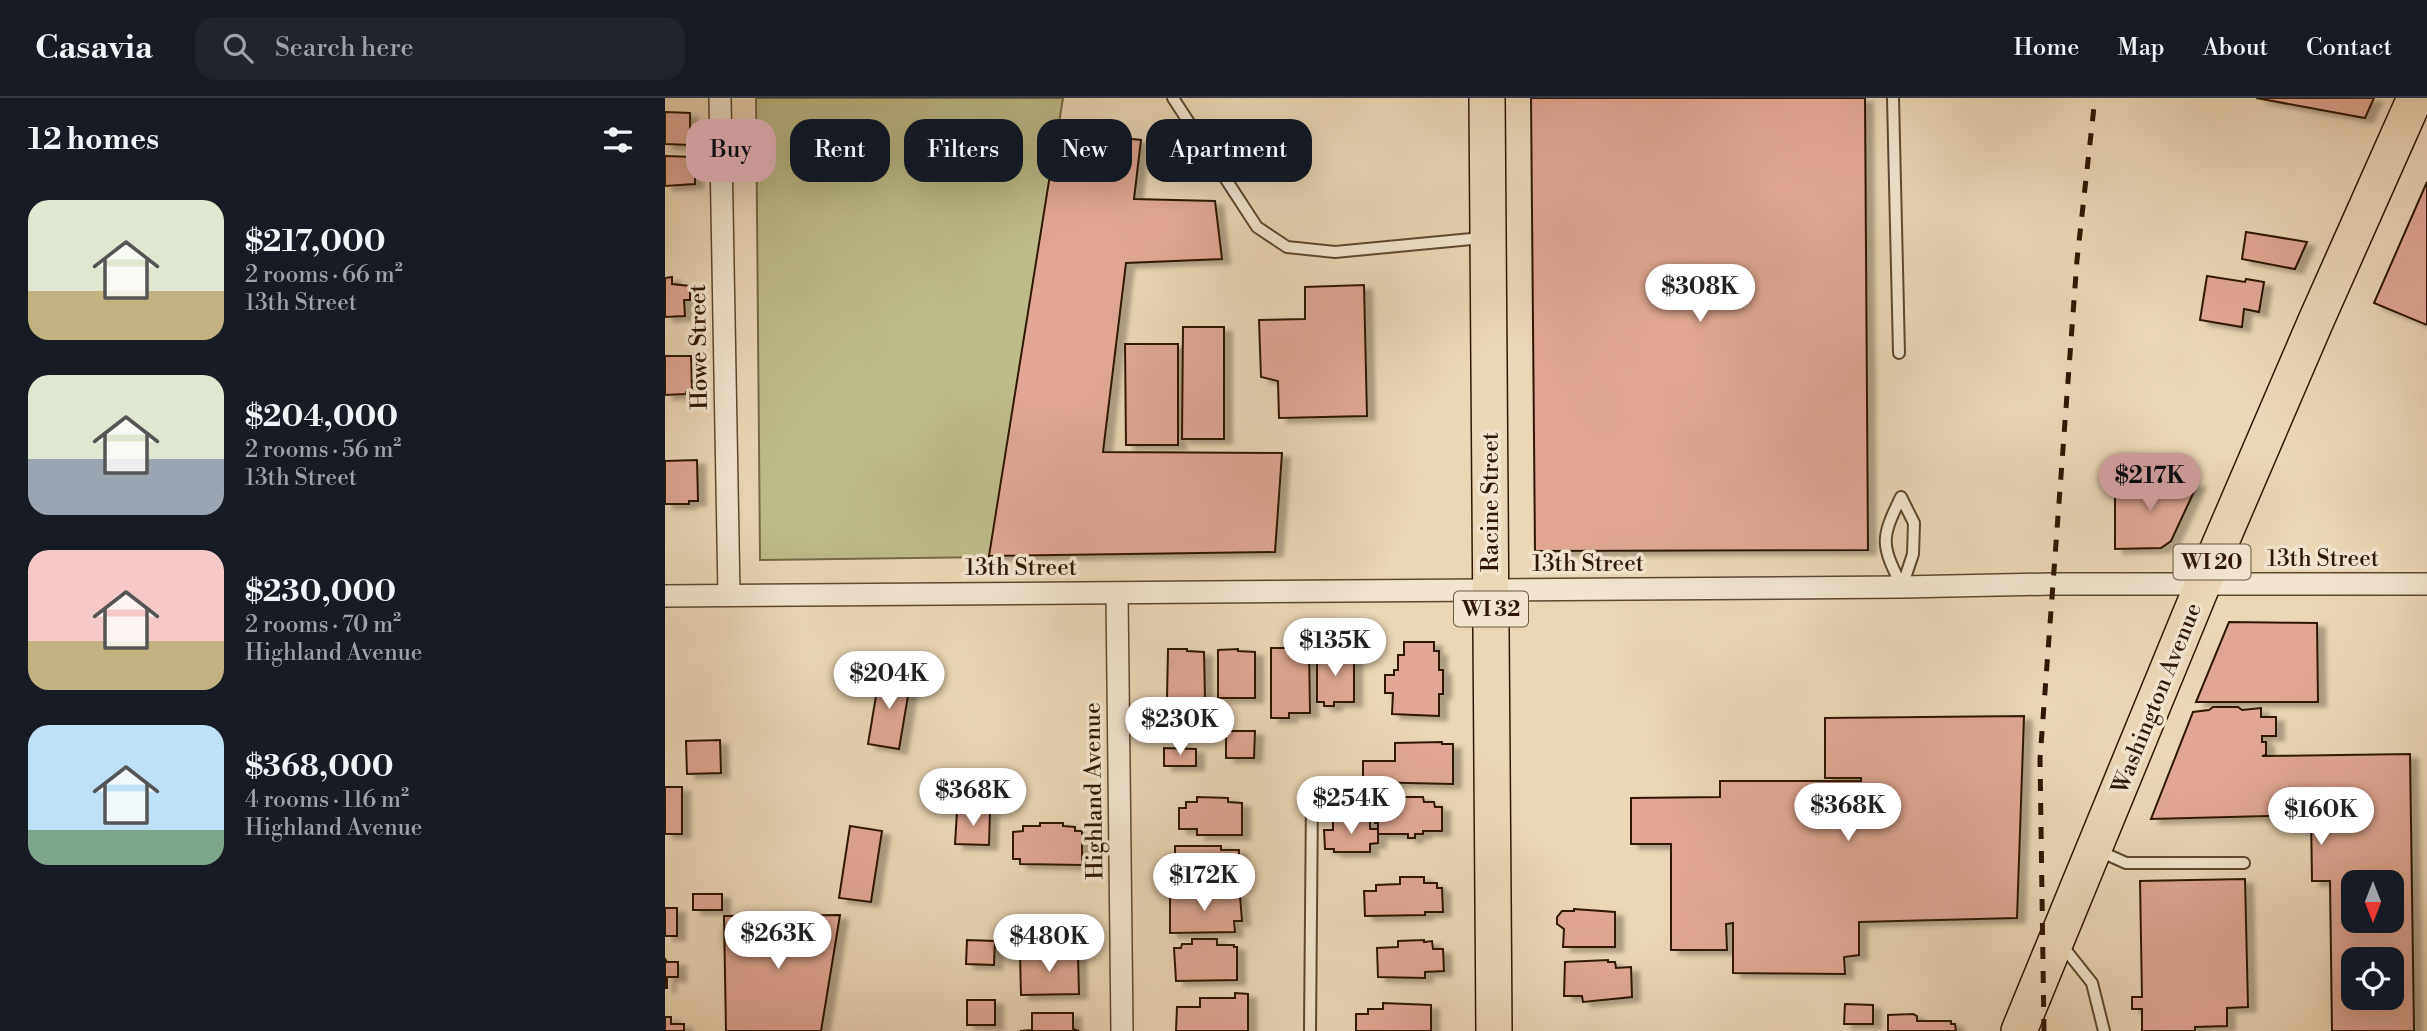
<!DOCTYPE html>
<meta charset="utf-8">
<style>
body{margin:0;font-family:"Libre Bodoni",serif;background:#20242c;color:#f1f3f6;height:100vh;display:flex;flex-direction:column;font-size:26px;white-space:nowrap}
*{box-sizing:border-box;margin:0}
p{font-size:23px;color:#9ea1a6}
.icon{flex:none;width:38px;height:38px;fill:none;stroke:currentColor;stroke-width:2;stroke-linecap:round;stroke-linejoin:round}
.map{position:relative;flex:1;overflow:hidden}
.sheet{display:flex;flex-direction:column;background:#171b24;width:665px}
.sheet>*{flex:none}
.banner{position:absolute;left:21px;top:21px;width:665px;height:63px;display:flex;gap:14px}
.needle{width:46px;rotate:180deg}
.buttons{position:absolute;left:1676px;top:772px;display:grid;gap:14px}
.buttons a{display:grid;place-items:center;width:63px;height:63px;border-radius:14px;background:#171b24;box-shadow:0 7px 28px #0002;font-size:35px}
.price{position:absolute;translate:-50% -60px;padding:0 16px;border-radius:24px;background:#fff;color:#222;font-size:23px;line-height:46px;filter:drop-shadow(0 2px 4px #0008)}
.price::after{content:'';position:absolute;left:50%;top:42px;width:21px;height:16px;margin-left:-10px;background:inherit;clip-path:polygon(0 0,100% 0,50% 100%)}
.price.selected{background:#c59692;color:#111}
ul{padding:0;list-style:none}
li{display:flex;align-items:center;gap:21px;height:175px;padding:0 28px}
li span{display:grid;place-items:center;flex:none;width:196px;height:140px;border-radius:21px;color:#555}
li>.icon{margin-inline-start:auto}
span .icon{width:84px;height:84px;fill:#fffc;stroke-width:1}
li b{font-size:30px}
h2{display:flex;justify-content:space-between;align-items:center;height:84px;padding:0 28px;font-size:30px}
.tag{padding:0 24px;border-radius:21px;background:#171b24;box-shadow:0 7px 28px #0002;font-size:24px;line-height:63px}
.tag.selected{background:#c59692;color:#111}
header{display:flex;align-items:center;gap:42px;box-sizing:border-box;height:98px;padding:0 35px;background:#171b24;border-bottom:2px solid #363941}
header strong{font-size:33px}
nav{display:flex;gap:38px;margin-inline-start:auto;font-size:24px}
.search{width:490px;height:63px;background:#20242c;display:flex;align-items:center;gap:18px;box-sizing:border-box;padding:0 24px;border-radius:21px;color:#9ea1a6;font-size:26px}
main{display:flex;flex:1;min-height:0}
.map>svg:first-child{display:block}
.green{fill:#bdbc89;stroke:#766a46;stroke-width:2}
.building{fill:#e1a794;stroke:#2e1804;stroke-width:2;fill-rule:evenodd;filter:url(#shadow)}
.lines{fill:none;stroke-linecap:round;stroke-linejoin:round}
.lane-casing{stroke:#5d4830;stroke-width:14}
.street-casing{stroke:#5d4830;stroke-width:24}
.primary-casing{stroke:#2e1804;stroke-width:38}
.lane{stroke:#f1e5d0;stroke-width:10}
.street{stroke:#f1e5d0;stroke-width:21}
.primary{stroke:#ead7b6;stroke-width:35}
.rail{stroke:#2e1804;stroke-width:5;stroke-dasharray:12 12;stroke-linecap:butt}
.labels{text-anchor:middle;stroke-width:7;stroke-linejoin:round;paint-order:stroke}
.shield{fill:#f1e5d0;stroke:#685641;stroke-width:2}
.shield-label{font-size:21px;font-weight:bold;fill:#2e1804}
.street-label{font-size:23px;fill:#2e1804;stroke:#f1e5d0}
</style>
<header>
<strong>Casavia</strong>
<div class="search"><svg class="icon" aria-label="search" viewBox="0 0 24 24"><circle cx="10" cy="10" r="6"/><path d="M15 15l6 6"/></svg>Search here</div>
<nav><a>Home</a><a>Map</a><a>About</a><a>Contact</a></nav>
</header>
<main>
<section class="sheet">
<h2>12 homes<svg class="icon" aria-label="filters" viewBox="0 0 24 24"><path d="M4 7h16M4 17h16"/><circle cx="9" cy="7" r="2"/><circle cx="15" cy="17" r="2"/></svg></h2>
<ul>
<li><span style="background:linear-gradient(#dfe7d0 65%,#c2b280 0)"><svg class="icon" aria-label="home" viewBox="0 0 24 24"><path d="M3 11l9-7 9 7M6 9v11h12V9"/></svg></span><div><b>$217,000</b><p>2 rooms · 66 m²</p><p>13th Street</p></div></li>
<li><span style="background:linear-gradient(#dfe7d0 60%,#9aa5b1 0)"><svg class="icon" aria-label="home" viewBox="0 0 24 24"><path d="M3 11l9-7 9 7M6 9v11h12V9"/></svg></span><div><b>$204,000</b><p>2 rooms · 56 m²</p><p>13th Street</p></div></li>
<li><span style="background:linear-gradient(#f6c9c9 65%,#c2b280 0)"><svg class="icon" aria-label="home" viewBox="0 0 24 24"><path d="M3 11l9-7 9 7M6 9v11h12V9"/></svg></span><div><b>$230,000</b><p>2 rooms · 70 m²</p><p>Highland Avenue</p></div></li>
<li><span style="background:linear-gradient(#bfe0f5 75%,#7fa58c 0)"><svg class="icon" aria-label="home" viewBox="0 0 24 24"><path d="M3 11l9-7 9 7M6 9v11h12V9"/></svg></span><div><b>$368,000</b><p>4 rooms · 116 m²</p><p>Highland Avenue</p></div></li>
</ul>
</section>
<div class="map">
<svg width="1762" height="933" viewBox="0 0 1762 933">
<defs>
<filter id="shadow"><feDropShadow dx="8" dy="4.5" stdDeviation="2" flood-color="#0004"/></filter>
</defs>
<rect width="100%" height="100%" fill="#ead7b6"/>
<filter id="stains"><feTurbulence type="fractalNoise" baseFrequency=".00286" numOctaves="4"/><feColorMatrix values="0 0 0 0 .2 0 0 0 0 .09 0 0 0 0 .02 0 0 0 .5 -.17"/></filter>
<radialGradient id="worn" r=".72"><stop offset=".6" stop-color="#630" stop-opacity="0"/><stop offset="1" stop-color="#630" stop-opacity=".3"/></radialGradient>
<path class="green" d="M91 0H398L325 459 95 462Z"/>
<g class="building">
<path d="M866 0H1200L1203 452 870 453Z"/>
<path d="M1591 0H1709L1700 20Z"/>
<path d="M0 14 25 15V47L0 46Z"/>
<path d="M392 33 476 42 469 101 550 103 557 161 461 165 438 354 617 355 610 454 324 458Z"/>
<path d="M0 58 30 59V86L0 88Z"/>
<path d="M1762 84V227L1709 205Z"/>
<path d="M1581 134 1642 144 1630 171 1577 161Z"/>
<path d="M1542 178 1580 184 1581 181 1599 184 1594 214 1579 211 1577 229 1535 222Z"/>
<path d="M7 179V186L25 188V202H19L20 218 0 219V180Z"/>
<path d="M699 187 702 318 614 320 613 283 596 279 594 222 640 221V189Z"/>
<path d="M518 229H559V341H517Z"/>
<path d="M460 246H513V347H461Z"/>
<path d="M0 258H26L27 293 21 294V296L0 297Z"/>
<path d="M32 362 33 403H24V406H0V363Z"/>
<path d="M1480 383 1533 385 1506 443 1496 450 1450 451V386H1480Z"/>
<path d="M1564 524 1652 525 1653 604H1531Z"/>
<path d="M739 544H769V553H774V572H778V596H774V618L727 616 728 595H720V577H729V572H733V557H739Z"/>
<path d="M606 550H644L645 615H624V620H606Z"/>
<path d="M503 551H522V553L539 554 540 600H502Z"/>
<path d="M573 551V553L590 554V600H553V552Z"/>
<path d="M652 555H689V604H669V608H659V604H652Z"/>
<path d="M215 574 246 580 234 651 203 646Z"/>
<path d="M1548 609H1573L1577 612 1596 610V619H1611V638H1597V644H1601V657L1597 658 1745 656 1749 933H1667L1665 783H1647L1646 717 1486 721 1528 614 1544 612ZM1689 784H1727V822H1689ZM1689 861H1727V900H1689Z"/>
<path d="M1359 618 1352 820 1194 824V857L1179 859 1180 876 1068 875V825L1061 826 1062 852H1006V746H966V700L1055 699V683H1196V680H1160V620Z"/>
<path d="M561 633H590L589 660H561Z"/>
<path d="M55 642 56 675 22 676 21 643Z"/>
<path d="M777 644V646H788V686L698 684V663H730V645Z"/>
<path d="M499 650 531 651V668H499Z"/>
<rect x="0" y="689" width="17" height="47"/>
<path d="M532 699 563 700V704L577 705V737H532V731H514V710H521V704H532Z"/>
<path d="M734 699H758L759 704H769L770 709H777V733H758V736H750V740H743V736H713V725H710V718H713V704H720V701H734Z"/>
<path d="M292 713 325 714 324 747 290 746Z"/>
<path d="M668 722H705V731H713V745L705 746V754H669V751H660L659 732H668Z"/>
<path d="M375 725H398V728L410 729V733H417V767L355 766V761H348V734L358 733V728H375Z"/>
<path d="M185 728 217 733 206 804 174 800Z"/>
<path d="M510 748H556V752H574V780L510 781Z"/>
<path d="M735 779H759V785H772V790H777L778 814H760V817L700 818 699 793H711V787L735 786Z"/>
<path d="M1580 781 1583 909 1562 910V928L1530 929V933H1477V911H1467V899H1477L1475 783Z"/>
<path d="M528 794H552V796L575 798 577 823H569L570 834 505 835V797H528Z"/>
<rect x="28" y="796" width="29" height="16"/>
<rect x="0" y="810" width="12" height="28"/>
<path d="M909 811 950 814V849H898L899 831 892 826V819L897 813H909Z"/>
<path d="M175 817 156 933H61L59 818Z"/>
<path d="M527 841H552V847H569V849H572V882L511 883 509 850H516L517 846H527Z"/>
<path d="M302 842 330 843 329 867 301 866Z"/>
<path d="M759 842V844L767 843 768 851H778L779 873 760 874V880L713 879 712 850 733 849V843Z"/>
<path d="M413 856 414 896 356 897 355 857Z"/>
<path d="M0 861 2 864H13V879H2V890H0Z"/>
<path d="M943 862V864H950L951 870 966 869 967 899 918 904 917 898H899L900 864Z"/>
<path d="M570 895 583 896V933H511L512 909H535V900H570Z"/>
<rect x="302" y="902" width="28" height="25"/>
<path d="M718 905 766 907V933H691V916H703V911H718Z"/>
<path d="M1180 906 1208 907V926H1179Z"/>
<path d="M367 915H408V931L414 933H355L367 932Z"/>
<path d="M1248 916 1252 918V923H1286V926H1290L1291 933H1223V917Z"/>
<path d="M0 919H6V926H19V933H0Z"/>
</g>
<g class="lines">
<g class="lane-casing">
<g id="lane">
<path d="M508 0 592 129 622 149 670 154 817 140"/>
<path d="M1228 0 1234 255"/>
<path d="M1236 399 1249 425 1248 456 1237 489C1216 446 1215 442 1236 399Z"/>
<path d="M1432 752 1461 765H1579"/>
<path d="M1396 846 1427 885 1439 933"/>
<path d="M645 933 647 698"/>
</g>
</g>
<g class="street-casing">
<g id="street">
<path d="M55 0 64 497"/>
<path d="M452 495 457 933"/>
<path d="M0 498 1237 489 1386 486H1762"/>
</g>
</g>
<g class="primary-casing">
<g id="primary">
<path d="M822 0 829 933"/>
<path d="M1354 933 1537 488 1650 225 1750 0"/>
</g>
</g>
<use href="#lane" class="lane"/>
<use href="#street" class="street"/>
<use href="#primary" class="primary"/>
<path class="rail" d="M1379 933 1375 661 1412 162 1430 0"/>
</g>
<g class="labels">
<g class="shield">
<rect x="1508.5" y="446.5" width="77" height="35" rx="5"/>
<rect x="789" y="493.5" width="74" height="35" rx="5"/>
</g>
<g class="shield-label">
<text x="1547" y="471">WI 20</text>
<text x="826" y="518">WI 32</text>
</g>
<g class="street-label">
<text transform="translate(33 249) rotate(-91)" y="8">Howe Street</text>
<text transform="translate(825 404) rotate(-90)" y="8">Racine Street</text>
<text x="1658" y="468">13th Street</text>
<text x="923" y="473">13th Street</text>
<text x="356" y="477">13th Street</text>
<text transform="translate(1491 600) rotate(-68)" y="8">Washington Avenue</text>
<text transform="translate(428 693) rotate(-91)" y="8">Highland Avenue</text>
</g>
</g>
<rect width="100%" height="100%" filter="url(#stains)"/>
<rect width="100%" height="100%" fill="url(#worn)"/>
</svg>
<div class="buttons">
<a><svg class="needle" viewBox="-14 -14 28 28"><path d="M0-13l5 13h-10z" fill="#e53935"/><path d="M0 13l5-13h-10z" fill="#9ea1a6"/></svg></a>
<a><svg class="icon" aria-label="locate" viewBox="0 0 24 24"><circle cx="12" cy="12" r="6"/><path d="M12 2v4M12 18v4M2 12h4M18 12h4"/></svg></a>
</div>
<b class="price" style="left:1035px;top:226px">$308K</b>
<b class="price selected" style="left:1485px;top:415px">$217K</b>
<b class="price" style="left:670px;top:580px">$135K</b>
<b class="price" style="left:224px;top:613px">$204K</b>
<b class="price" style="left:515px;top:659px">$230K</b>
<b class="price" style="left:308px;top:730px">$368K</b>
<b class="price" style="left:686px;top:738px">$254K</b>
<b class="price" style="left:1183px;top:745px">$368K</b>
<b class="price" style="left:1656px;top:749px">$160K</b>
<b class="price" style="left:539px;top:815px">$172K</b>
<b class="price" style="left:113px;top:873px">$263K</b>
<b class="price" style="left:384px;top:876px">$480K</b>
<div class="banner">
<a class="tag selected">Buy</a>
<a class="tag">Rent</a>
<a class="tag">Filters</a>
<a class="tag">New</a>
<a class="tag">Apartment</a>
</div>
</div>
</main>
